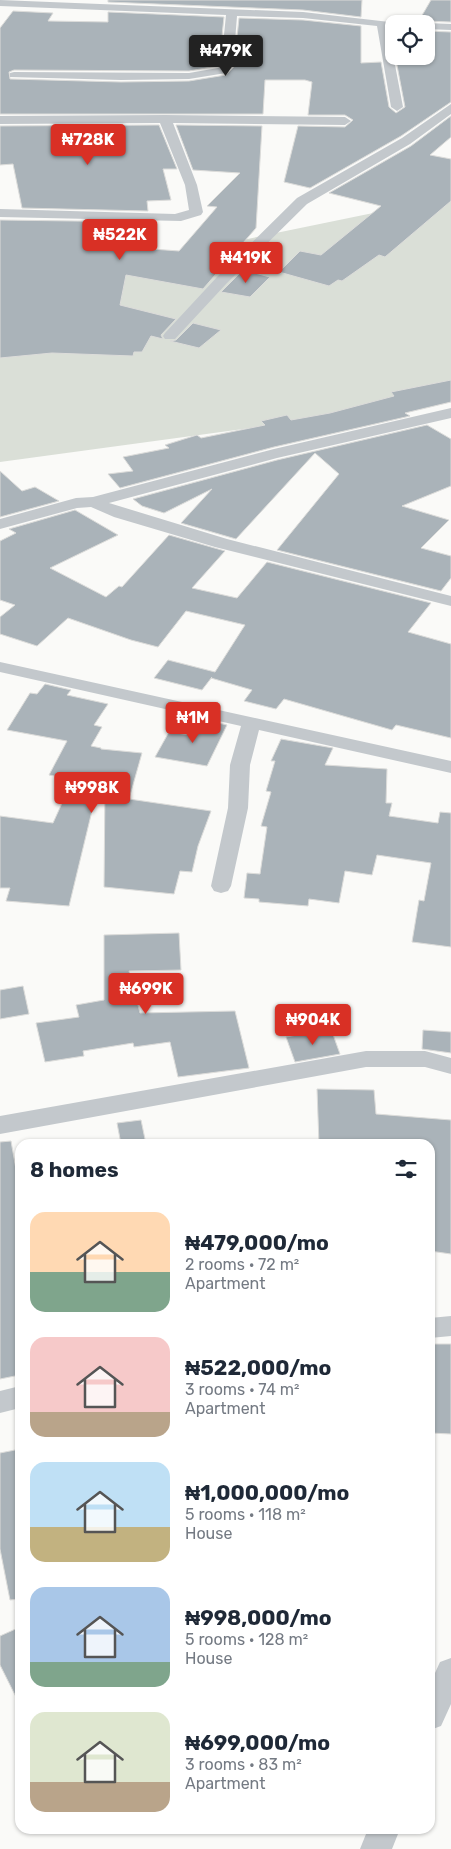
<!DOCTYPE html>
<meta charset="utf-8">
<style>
body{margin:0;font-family:Rubik,sans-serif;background:#f2f2f3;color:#1f2937;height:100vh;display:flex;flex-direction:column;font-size:19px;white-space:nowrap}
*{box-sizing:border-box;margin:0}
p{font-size:16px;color:#747a83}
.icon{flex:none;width:28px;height:28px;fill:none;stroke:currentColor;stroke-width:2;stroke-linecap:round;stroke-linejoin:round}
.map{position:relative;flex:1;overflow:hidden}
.sheet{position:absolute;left:15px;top:1139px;width:420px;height:695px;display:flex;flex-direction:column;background:#fff;border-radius:15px;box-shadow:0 1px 4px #0004}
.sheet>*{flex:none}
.tools{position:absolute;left:385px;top:15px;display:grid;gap:10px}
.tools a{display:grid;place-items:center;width:50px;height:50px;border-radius:10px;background:#fff;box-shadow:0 1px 4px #0004;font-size:25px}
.price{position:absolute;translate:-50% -42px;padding:0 11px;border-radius:5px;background:#d93025;color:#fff;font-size:16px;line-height:32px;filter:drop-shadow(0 1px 2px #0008)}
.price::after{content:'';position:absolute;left:50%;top:30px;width:15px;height:11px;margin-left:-8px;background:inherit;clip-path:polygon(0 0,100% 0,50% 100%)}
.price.current{background:#222;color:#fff}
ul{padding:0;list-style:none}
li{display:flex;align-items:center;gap:15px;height:125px;padding:0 15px}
li span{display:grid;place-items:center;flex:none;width:140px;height:100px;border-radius:15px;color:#555}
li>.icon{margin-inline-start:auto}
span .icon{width:60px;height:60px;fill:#fffc;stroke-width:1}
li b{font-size:21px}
h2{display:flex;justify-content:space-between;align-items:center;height:60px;padding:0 15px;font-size:21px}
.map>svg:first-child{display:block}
.green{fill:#dadfd7}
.building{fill:#aab3b9;stroke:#dcdcda}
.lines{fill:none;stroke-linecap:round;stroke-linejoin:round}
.minor{fill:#c3c8cc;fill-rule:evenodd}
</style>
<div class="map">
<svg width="451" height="1849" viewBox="0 0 451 1849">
<rect width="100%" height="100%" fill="#fafaf8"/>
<path class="green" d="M451 197V401L0 462V290Z"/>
<g class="building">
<path d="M108 0H362L361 17 303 10 108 2Z"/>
<path d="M431 0H451V22L426 21 417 24Z"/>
<path d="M13 11 53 13 48 21 108 22V12L224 17 219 64 217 66 189 71 14 70 9 72 10 79 121 82 189 81 226 75 234 67 239 18 303 20 361 26V63L381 62 389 107 396 113 405 107 396 60 398 56H426V31L451 32V102L401 136 310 188 284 182 298 126 345 127 353 120 345 115H308L312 82 305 80H265L263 114H0V28Z"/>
<path d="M451 116V137L430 155 451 159V201L385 257 379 255 342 281 338 280 329 286 279 272 300 251 321 255 381 206 329 193 411 146Z"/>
<path d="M159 125 177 169H163L171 200 147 201 148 211 22 208 13 164 0 165V126Z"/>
<path d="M176 125 262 126 256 228 203 289 126 275 120 305 176 319 161 335 163 339 151 336 142 352H134L133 356 52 353 0 358V220L149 222 152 249 179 251 217 207 207 206 240 173 193 170Z"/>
<path d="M243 270 270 277 250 297 221 292Z"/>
<path d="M193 323 221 330 199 348 170 341 176 340Z"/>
<path d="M451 380V402L405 413 410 416 274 447 120 488 108 474 133 471 123 457 169 448 165 445 197 435 201 438 265 425 261 421 287 415 291 420 330 413 394 396 391 392Z"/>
<path d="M427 425 451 439V486L402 506 449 520 421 548 451 556V578L441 591 277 550 339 474 315 453 236 539 181 523 212 489 164 513 142 506 133 499 277 460Z"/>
<path d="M0 471 22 491 35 487 59 501 0 517Z"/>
<path d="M75 510 118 535 50 568 106 597 119 586 122 587 169 535 225 551 192 588 237 598 267 562 431 603 408 632 451 644V738L396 725 392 730 284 699 276 709 244 701 252 690 211 678 212 677 202 690 154 678 168 660 215 672 245 625 186 611 158 647 131 640 68 618 37 646 0 634V617L15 605 0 600V541L16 533 9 529Z"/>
<path d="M45 684 71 690 67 695 108 704 94 725 102 727 91 746 101 748V749L142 753 129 799 211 811 198 846 192 872 180 871 174 894 104 887 105 787 98 786 69 906 6 901 10 888H0V816L53 823 73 779 49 775 67 741 7 730 30 693 37 694Z"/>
<path d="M205 720 227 725 207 766 155 757 169 732 190 735Z"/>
<path d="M281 739 333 748 325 765 387 769 386 803H392L389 816 438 823 440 812 451 813V947L412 942 419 900 424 901 431 863 377 855 372 875 345 871 339 903 309 899 308 906 259 902V899L244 898 247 873 260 874 267 827 261 826 271 792 266 791 275 761H271Z"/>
<path d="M179 933 181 970 129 971 140 1013 235 1011 249 1068 178 1077 170 1042 134 1047 133 1043 83 1051 84 1056 45 1062 36 1023 79 1017 76 1005 104 1000V935Z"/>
<path d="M23 986 29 1014 0 1019V990Z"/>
<path d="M331 1029 340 1054 295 1062 286 1037Z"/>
<path d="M423 1030 451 1032V1053L422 1049Z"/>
<path d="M317 1089 374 1090 376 1114 451 1120V1254L430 1251V1144H319Z"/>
<path d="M141 1120 146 1144H121L117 1123Z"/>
<path d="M11 1141 20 1192V1375L0 1379V1142Z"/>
<path d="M430 1344H451V1434L430 1433Z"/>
<path d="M20 1449V1599L10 1600 0 1549V1453Z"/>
<path d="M20 1627V1705L0 1665V1636Z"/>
</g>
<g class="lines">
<g class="minor">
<path d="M0 0 303 12 398 23 394 24V28H388L403 107 397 111 391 107 377 26 303 18 237 16 233 66 226 73 189 79 121 80 10 77V73L14 72 189 73 218 68 221 65 226 15 0 6Z"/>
<path d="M426 23 451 24V30L426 29V24H422Z"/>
<path d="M451 104V114L410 144 307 204 227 283 175 339H165L163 336 165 333 217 277 297 198 402 138Z"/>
<path d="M165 115 345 117 351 121 345 125 173 123 197 185 203 212 201 215 181 221 0 217V209L175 214 189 210 185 185 160 123 0 124V116Z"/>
<path d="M451 408V418L277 458 109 503 227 539 451 596V606L215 547 114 517 91 507 77 508 0 529V519L76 498 93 497 274 449Z"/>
<path d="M0 662 451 761V773L259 730 250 765 248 808 231 886 228 891 221 893 214 891 211 886 228 808 230 765 241 726 0 672Z"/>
<path d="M366 1051H425L451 1058V1074L425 1067H366L0 1134V1116Z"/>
<path d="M451 1316V1336L430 1338V1318Z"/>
<path d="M20 1386V1408L0 1413V1391Z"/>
<path d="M451 1658V1704L441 1726 430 1730V1684L440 1662Z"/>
<path d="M368 1829H400L392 1849H360Z"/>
</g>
</g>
</svg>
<div class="tools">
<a><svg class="icon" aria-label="locate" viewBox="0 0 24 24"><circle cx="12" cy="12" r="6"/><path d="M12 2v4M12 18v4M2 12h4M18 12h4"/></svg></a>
</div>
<b class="price current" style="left:226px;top:77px">₦479K</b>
<b class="price" style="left:88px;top:166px">₦728K</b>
<b class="price" style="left:120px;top:261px">₦522K</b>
<b class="price" style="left:246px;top:284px">₦419K</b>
<b class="price" style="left:193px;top:744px">₦1M</b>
<b class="price" style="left:92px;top:814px">₦998K</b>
<b class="price" style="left:146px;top:1015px">₦699K</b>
<b class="price" style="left:313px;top:1046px">₦904K</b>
<section class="sheet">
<h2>8 homes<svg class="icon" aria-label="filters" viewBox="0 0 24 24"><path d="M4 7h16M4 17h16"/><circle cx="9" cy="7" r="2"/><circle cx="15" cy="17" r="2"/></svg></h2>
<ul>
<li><span style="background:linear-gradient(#ffd9b3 60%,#7fa58c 0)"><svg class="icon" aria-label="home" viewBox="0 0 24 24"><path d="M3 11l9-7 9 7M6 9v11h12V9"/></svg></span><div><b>₦479,000/mo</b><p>2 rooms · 72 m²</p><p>Apartment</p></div></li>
<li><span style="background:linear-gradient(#f6c9c9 75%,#b9a48a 0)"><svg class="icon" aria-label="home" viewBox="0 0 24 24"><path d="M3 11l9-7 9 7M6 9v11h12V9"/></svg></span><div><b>₦522,000/mo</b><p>3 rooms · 74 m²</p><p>Apartment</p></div></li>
<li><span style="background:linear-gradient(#bfe0f5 65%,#c2b280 0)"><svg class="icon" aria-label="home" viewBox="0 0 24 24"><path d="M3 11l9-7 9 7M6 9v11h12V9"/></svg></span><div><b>₦1,000,000/mo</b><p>5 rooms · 118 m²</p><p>House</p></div></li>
<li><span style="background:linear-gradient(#a9c7e8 75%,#7fa58c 0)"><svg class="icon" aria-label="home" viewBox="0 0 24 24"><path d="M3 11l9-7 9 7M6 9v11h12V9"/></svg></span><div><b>₦998,000/mo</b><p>5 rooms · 128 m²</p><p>House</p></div></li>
<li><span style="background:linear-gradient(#dfe7d0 70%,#b9a48a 0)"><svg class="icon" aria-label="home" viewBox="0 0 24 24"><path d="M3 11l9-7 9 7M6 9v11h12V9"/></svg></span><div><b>₦699,000/mo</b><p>3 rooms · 83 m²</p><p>Apartment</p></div></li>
</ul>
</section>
</div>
